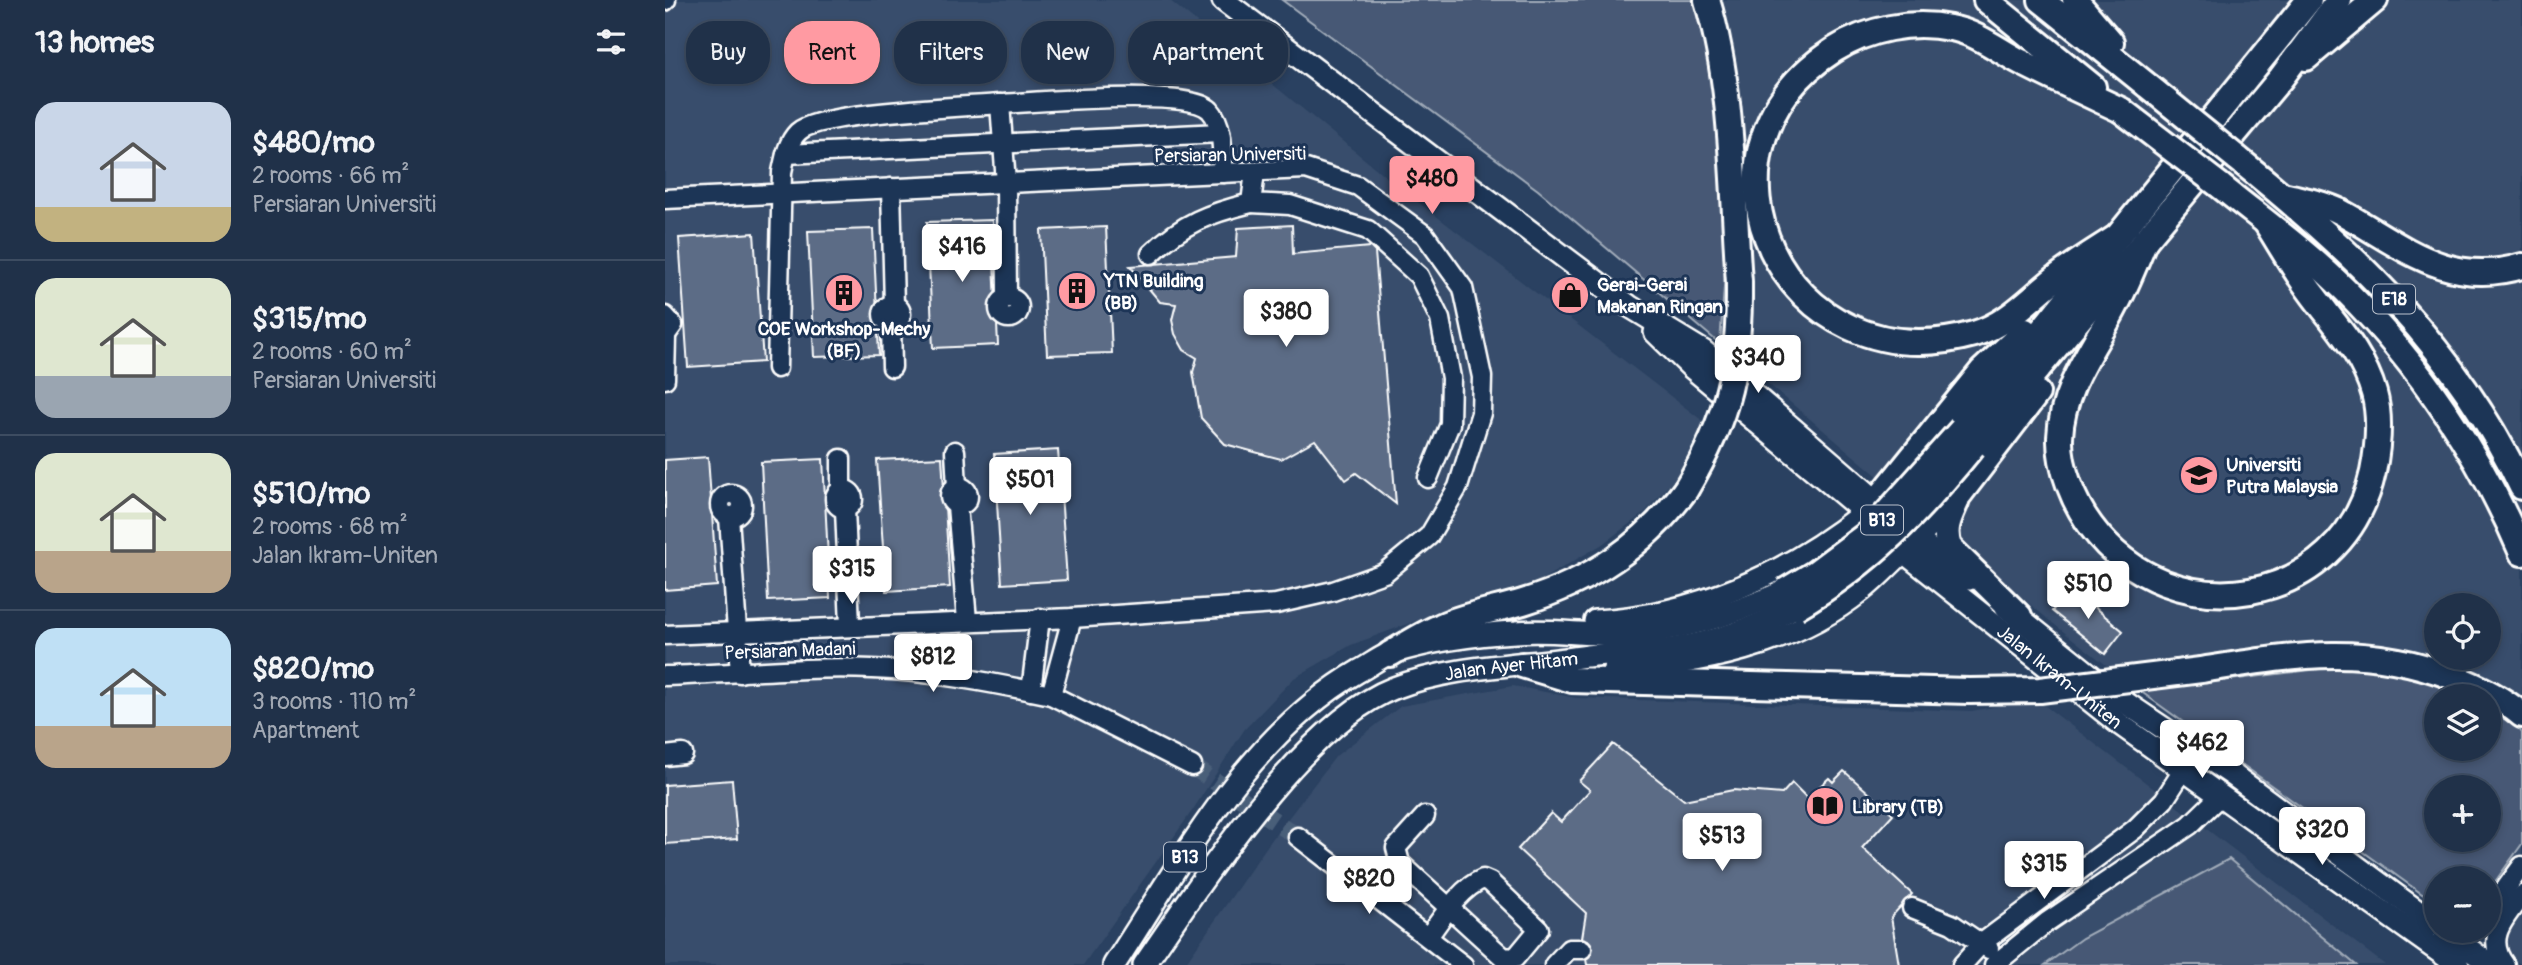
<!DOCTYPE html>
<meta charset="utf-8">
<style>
body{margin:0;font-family:Pangolin,sans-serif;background:#283950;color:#f1f3f6;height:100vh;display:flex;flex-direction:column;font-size:26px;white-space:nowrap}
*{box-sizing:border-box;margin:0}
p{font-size:23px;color:#a2a9b4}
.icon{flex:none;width:38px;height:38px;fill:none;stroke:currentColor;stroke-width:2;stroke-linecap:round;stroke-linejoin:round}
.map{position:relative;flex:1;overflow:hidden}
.sheet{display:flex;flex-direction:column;background:#203149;width:665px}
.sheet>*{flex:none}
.banner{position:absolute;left:21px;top:21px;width:665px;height:63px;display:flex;gap:14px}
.tools{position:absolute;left:1759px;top:593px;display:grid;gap:14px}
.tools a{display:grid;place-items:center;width:77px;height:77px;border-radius:50%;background:#203149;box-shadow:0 4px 10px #0003,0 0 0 2px #3d4c61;font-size:35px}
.price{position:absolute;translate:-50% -60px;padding:0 16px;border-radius:7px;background:#fff;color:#222;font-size:23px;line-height:46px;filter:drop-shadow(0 2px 4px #0008)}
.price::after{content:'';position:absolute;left:50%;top:42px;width:21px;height:16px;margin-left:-10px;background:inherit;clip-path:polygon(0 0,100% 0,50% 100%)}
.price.selected{background:#ff9aa2;color:#111}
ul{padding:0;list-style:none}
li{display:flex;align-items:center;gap:21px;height:175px;padding:0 35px}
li+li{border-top:2px solid #3d4c61}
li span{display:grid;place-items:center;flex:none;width:196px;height:140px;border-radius:21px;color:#555}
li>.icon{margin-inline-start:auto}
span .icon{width:84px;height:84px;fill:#fffc;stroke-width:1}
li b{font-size:30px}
h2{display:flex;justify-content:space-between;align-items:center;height:84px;padding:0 35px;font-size:30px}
.chip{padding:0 24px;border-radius:28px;background:#203149;box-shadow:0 4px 10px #0003,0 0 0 2px #3d4c61;font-size:24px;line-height:63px}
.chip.selected{background:#ff9aa2;color:#111}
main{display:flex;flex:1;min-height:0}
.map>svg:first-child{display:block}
.built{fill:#394e6c;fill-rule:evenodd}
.green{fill:#465975;stroke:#a2acba;stroke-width:2;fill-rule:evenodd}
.building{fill:#5b6c86;stroke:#fff;stroke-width:2}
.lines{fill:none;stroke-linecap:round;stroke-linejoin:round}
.minor-tunnel{stroke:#4a5e79;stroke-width:18;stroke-dasharray:18 9;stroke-linecap:butt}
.minor-casing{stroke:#fff;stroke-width:23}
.major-casing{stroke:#fff;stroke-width:26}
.highway-casing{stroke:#fff;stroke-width:30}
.minor{stroke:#1d3557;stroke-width:18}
.major{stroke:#1d3557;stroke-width:21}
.highway{stroke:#1d3557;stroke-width:24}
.highway-bridge-casing{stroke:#fff;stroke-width:30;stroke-linecap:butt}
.highway-bridge{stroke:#1d3557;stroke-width:24}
.labels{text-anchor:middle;stroke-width:6;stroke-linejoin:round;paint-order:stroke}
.shield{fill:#1d3557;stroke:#bbc2cd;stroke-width:2}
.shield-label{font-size:18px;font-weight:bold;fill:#fff}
.street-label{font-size:19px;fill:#fff;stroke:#1d3557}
.poi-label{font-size:19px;font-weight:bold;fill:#fff;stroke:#1d3557;text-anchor:start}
</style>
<main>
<section class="sheet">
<h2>13 homes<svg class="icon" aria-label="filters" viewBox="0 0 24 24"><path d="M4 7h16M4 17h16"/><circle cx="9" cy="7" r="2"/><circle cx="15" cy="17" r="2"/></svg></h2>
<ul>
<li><span style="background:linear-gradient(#c9d6e8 75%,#c2b280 0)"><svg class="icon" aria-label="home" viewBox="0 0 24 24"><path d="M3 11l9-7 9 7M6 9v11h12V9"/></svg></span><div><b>$480/mo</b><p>2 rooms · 66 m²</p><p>Persiaran Universiti</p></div></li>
<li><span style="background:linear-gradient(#dfe7d0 70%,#9aa5b1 0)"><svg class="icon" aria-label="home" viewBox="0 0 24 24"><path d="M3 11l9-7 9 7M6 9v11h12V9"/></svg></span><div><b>$315/mo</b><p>2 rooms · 60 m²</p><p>Persiaran Universiti</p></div></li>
<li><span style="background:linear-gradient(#dfe7d0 70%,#b9a48a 0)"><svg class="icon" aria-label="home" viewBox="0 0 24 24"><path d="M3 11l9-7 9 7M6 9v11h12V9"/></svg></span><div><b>$510/mo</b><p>2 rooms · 68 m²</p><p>Jalan Ikram-Uniten</p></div></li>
<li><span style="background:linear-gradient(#bfe0f5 70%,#b9a48a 0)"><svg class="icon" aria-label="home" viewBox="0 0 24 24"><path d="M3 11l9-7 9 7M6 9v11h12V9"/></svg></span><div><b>$820/mo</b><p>3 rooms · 110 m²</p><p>Apartment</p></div></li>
</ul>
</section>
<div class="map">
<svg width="1857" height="965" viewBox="0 0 1857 965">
<rect width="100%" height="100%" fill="#2a4161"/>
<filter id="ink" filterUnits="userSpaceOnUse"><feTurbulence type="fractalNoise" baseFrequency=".0143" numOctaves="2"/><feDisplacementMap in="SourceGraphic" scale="14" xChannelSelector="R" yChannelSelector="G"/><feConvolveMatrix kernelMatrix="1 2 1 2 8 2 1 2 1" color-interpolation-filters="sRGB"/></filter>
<g filter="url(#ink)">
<g class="built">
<path d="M0 0H504L736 189 1039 422 1018 469 979 513 936 545 874 581 801 602 686 645 629 678 579 730 527 811 418 965H0Z"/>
<path d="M617 0H1857V965L1809 931H1824V878H1771V904L1518 725 1385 621 873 190ZM1771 606H1824V658H1771ZM1771 696H1824V749H1771ZM1771 788H1824V840H1771Z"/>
<path d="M848 686 911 698 1307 711 1371 699 1720 965H519L605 842 671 756 736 706Z"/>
</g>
<g class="green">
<path d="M617 0H1028L1046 51 1057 148 1060 272 1055 344 873 190Z"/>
<path d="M1714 668 1787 684 1806 696H1771V749H1824V708L1850 724 1857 733V844L1824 890V878H1771V904L1475 691 1654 669ZM1771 788H1824V840H1771Z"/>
<path d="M1564 859 1691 965H1380L1417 938Z"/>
</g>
<g class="building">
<path d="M327 220 333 345 268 348 262 222Z"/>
<path d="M627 225 628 254 705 247 710 252 731 504 691 473 681 480 650 440 616 459 560 444 536 418 528 372 532 358 519 350 510 334 507 320 511 304 495 302 465 266 571 257 573 228Z"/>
<path d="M441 227 447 353 382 355 376 230Z"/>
<path d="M208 229 214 355 149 357 143 231Z"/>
<path d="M89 233 98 362 23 367 14 238Z"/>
<path d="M393 450 402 580 337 584 329 454Z"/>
<path d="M43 457 52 586 0 590V460Z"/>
<path d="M277 457 285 587 221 591 212 460Z"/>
<path d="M158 459 165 598 103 601 96 462Z"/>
<path d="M1406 588 1458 631 1440 654 1387 611Z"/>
<path d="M948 744 1019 800 1068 790 1117 794 1127 783 1142 798 1164 778 1168 782 1179 771 1228 814 1197 848 1247 894 1226 917 1234 965H922L921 959 928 948 923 940 917 938 921 913 853 849 886 813 896 822 925 790 914 781Z"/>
<path d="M67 780 72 839 0 844V785Z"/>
</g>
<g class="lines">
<path class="minor-tunnel" d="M527 766 633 837"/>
<g class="minor-casing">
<g id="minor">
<path d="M0 1 1 0"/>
<path d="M335 104C372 102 523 88 545 110 559 125 557 154 558 173"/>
<path d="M121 154 555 133"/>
<path d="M590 172 586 203 625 205 703 230 754 276 775 319 786 378 785 424 763 478"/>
<path d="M226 188 229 305"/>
<path d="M0 199 641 169 693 186 760 235 798 288 817 377 816 413 793 487 764 536 719 573 668 591 611 604 407 618 0 635"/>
<path d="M486 254C517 223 545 213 586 203"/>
<circle cx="344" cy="308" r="10"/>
<circle cx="227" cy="314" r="9"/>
<path d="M0 316 8 325 0 336"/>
<path d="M226 324 227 367"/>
<path d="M112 368 117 172C120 158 122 143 133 132 153 112 300 107 335 104L341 183 342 297"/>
<path d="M0 379 1 336"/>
<path d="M290 451 292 487"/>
<path d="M176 459V490"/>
<circle cx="294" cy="496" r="9"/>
<circle cx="179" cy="499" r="9"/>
<circle cx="66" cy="505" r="11"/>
<path d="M292 506 302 620"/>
<path d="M180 509 185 625"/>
<path d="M64 517 75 673"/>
<path d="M0 676C69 674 139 666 207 669 267 671 328 683 386 695L527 766"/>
<path d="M366 691 375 618"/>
<path d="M386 695 407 618"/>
<path d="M0 756 18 754"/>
<path d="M760 816 731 848 735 863 838 957 850 958 874 929 825 882 818 879C795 888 777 918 763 937"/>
<path d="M633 837 798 965"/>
<path d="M1247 908 1287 924 1324 949"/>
<path d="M1824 911 1857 866"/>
<path d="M889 965 904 949H917"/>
<path d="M1297 965 1317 943 1470 829 1499 800 1519 769"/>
<path d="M1329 965 1382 922 1525 825 1556 795"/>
<path d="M1840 965C1819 938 1840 918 1857 895"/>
</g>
</g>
<g class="major-casing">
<g id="major">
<path d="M558 0 964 306 1038 351 1209 499"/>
<path d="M990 332 1026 367 1198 511"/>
<path d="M1253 540 1304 579"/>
<path id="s1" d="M1240 553 1456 725 1793 965"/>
<path d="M1341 607 1455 699 1568 775 1771 925"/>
<path d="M930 621C1028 616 1121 575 1196 515"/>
<path d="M949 668C1033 666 1129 645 1196 591 1210 580 1222 567 1235 555"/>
<path d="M1779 931 1826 965"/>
<path d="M449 965C518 860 582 736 694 671 704 666 715 657 726 653 765 641 811 634 851 632 885 629 919 635 952 634 1012 633 1066 615 1120 591"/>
<path id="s2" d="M479 965C534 886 638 723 729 688 789 665 858 666 922 656 952 652 982 654 1012 648 1053 641 1094 626 1131 607"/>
</g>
</g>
<g class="highway-casing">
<g id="highway">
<path d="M1042 0C1069 90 1067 189 1074 282"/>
<path d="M1321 0 1428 87"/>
<path d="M1376 0 1483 86"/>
<path d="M1410 0 1446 42"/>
<path d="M1641 58 1710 0"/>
<path d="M1572 158C1690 253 1791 348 1857 487"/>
<path d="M1554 185C1596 219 1642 252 1680 290 1755 365 1816 456 1857 553"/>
<path d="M1622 196C1639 200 1658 203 1674 211 1734 243 1781 289 1857 266"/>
<path d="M1452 237C1432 250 1410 263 1391 278 1364 299 1343 324 1309 334 1118 388 1009 152 1169 50 1202 29 1246 20 1285 28 1311 32 1333 50 1356 62 1389 79 1422 94 1456 110"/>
<path d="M1480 240C1471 261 1463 282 1452 303 1430 347 1397 386 1395 437 1394 467 1409 503 1426 526 1506 635 1678 608 1708 472 1713 447 1716 418 1709 393 1698 354 1671 326 1648 295 1631 273 1617 248 1602 224"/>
<path d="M1297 429 1644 0"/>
<path d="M1308 446 1616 78 1674 0"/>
<path d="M1216 496 1317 371 1360 331"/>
<path d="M1291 502C1284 518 1278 529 1284 547L1354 616"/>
<path d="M1255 534 1294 495 1372 393"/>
<path d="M725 654C742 644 759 633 776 626 802 614 831 610 858 602 926 581 979 546 1021 489"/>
<path d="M857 665 907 680 1304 691"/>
<path d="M1536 670C1626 656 1697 642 1786 676 1810 685 1837 698 1857 715"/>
</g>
</g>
<use href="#minor" class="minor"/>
<use href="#major" class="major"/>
<use href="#highway" class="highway"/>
<g class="highway-bridge-casing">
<g id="highway-bridge">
<path d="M1483 86 1572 158"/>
<path d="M1456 110 1554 185"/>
<path d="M1021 489C1064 417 1075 365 1074 282"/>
<path d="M1120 591 1150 573 1205 532 1297 429"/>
<path d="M1131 607C1205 564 1255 511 1308 446"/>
<path d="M1304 691 1375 690 1536 670"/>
</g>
</g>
<use href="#highway-bridge" class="highway-bridge"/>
</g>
</g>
<defs>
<g id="building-disc" transform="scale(2.0125)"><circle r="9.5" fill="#ff9aa2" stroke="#1d3557"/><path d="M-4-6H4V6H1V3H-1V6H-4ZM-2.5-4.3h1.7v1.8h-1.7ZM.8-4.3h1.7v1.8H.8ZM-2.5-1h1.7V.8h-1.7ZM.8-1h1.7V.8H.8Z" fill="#111"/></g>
<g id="shop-disc" transform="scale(2.0125)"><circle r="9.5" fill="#ff9aa2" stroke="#1d3557"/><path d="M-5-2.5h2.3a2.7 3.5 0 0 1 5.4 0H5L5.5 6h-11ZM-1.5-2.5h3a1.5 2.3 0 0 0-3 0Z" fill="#111"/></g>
<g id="university-disc" transform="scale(2.0125)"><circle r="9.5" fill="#ff9aa2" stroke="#1d3557"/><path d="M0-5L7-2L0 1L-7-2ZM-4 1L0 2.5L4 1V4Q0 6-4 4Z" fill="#111"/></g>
<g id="library-disc" transform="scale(2.0125)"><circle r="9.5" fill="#ff9aa2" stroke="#1d3557"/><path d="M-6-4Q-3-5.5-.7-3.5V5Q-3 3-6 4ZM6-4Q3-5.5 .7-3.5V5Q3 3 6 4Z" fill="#111"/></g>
</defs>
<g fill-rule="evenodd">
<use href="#building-disc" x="412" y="291"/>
<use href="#building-disc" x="179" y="293"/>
<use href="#shop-disc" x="905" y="295"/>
<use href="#university-disc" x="1534" y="475"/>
<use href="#library-disc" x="1160" y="806"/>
</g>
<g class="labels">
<g class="shield">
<rect x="1708" y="284.5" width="42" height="29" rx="5"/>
<rect x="1196" y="505.5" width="42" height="29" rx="5"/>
<rect x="499" y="842.5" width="42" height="29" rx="5"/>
</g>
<g class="shield-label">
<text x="1729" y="305">E18</text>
<text x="1217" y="526">B13</text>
<text x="520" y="863">B13</text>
</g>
<g class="street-label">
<text transform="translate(565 154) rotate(-1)" y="7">Persiaran Universiti</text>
<text transform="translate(125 650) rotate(-2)" y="7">Persiaran Madani</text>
<text dy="7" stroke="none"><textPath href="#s2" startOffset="497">Jalan Ayer Hitam</textPath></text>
<text dy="7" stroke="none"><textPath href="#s1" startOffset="198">Jalan Ikram-Uniten</textPath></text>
</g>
<g class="poi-label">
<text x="439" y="287">YTN Building<tspan x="439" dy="22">(BB)</tspan></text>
<text x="932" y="291">Gerai-Gerai<tspan x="932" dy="22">Makanan Ringan</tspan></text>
<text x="179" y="335" text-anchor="middle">COE Workshop-Mechy<tspan x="179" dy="22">(BF)</tspan></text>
<text x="1561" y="471">Universiti<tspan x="1561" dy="22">Putra Malaysia</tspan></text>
<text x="1187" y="813">Library (TB)</text>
</g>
</g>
</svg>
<div class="tools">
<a><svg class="icon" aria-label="locate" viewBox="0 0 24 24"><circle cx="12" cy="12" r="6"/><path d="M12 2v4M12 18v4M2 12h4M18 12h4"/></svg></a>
<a><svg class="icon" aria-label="layers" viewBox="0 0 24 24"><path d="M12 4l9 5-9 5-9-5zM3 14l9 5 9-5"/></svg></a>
<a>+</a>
<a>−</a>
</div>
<b class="price selected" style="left:767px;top:216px">$480</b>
<b class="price" style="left:297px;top:284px">$416</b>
<b class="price" style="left:621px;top:349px">$380</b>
<b class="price" style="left:1093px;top:395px">$340</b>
<b class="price" style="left:365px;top:517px">$501</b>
<b class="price" style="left:187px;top:606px">$315</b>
<b class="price" style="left:1423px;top:621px">$510</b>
<b class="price" style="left:268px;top:694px">$812</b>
<b class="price" style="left:1537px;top:780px">$462</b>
<b class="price" style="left:1657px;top:867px">$320</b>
<b class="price" style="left:1057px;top:873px">$513</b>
<b class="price" style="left:1379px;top:901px">$315</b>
<b class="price" style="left:704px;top:916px">$820</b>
<div class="banner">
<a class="chip">Buy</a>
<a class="chip selected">Rent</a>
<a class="chip">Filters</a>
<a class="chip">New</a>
<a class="chip">Apartment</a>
</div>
</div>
</main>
